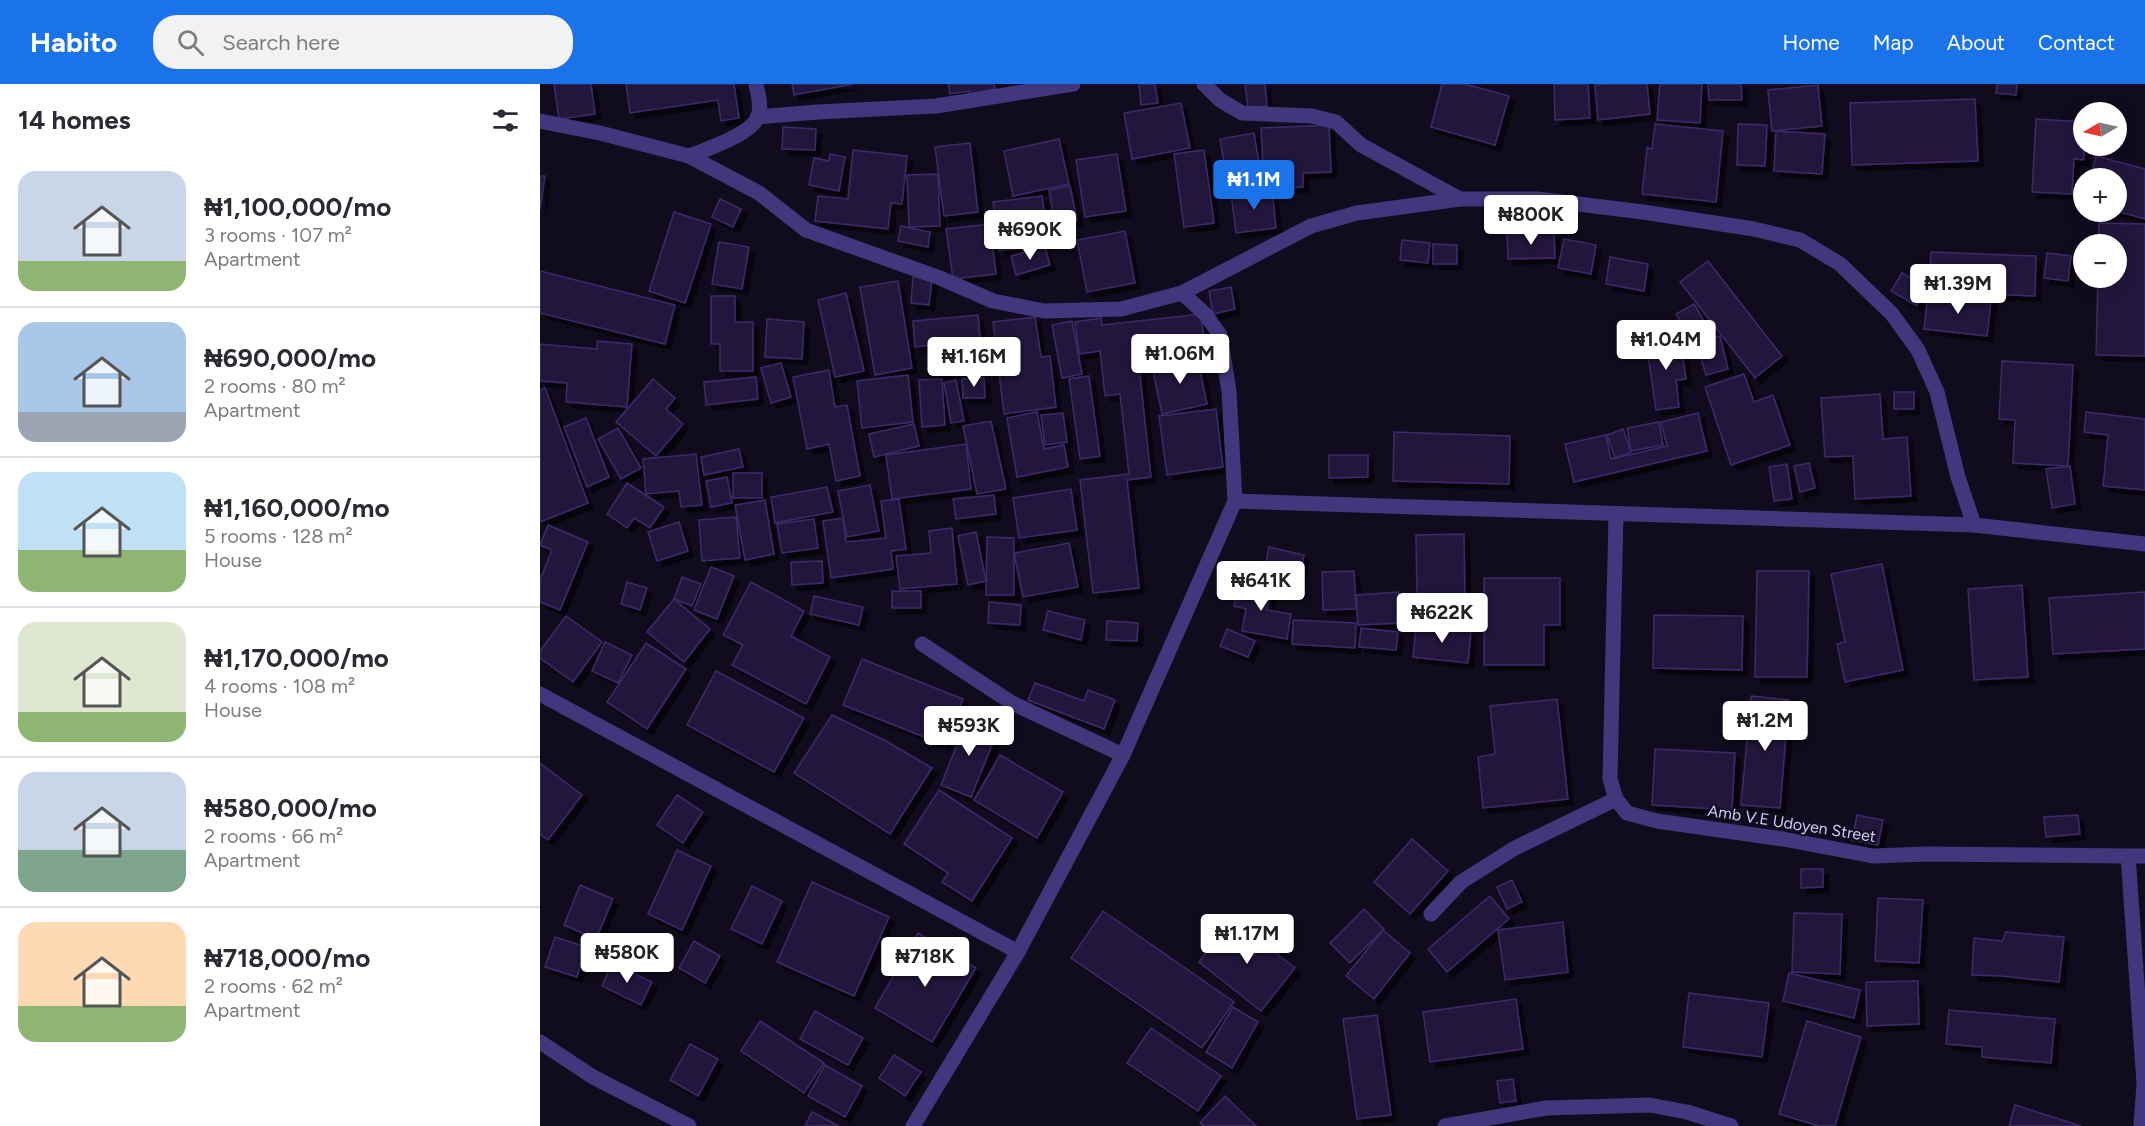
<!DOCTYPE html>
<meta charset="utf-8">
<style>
body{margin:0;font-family:Figtree,sans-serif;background:#f2f2f3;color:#2b2b33;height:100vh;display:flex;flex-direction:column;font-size:22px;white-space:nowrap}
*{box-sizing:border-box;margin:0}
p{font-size:20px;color:#7c7c81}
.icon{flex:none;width:33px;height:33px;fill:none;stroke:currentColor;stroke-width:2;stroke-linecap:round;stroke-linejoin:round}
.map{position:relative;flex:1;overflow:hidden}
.details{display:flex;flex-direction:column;background:#fff;width:540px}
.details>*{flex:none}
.needle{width:39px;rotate:261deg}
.tools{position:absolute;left:1533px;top:18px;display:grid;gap:12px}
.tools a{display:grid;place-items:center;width:54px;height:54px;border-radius:50%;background:#fff;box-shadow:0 3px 15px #0003;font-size:30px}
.price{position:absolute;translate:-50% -51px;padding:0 14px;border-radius:6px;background:#fff;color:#222;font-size:20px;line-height:39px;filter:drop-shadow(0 2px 3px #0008)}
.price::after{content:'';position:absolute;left:50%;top:36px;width:18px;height:14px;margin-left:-9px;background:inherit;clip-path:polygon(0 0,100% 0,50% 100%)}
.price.active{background:#1a73e8;color:#fff}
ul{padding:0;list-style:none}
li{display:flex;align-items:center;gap:18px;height:150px;padding:0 18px}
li+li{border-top:2px solid #e1e1e2}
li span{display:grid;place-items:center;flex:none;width:168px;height:120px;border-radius:18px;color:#555}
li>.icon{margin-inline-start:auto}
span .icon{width:72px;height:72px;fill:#fffc;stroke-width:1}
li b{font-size:26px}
h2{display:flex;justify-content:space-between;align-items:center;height:72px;padding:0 18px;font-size:26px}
header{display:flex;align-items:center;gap:36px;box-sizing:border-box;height:84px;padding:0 30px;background:#1a73e8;color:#fff}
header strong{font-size:28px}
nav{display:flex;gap:33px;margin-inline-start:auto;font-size:21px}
.search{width:420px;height:54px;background:#f2f2f3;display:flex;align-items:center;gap:15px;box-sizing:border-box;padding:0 21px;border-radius:24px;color:#7c7c81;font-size:22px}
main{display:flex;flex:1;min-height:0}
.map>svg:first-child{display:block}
.building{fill:#24183e;stroke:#3d2a6a;stroke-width:1.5;filter:url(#shadow)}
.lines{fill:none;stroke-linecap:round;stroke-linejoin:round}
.minor{stroke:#41377c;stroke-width:15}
.labels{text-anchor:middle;stroke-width:4.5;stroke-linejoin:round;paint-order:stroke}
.street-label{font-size:16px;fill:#d4c9fe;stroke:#110c1d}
</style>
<header>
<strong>Habito</strong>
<div class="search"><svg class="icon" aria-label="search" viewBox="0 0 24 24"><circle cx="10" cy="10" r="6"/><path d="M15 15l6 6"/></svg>Search here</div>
<nav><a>Home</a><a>Map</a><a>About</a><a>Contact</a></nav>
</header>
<main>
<section class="details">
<h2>14 homes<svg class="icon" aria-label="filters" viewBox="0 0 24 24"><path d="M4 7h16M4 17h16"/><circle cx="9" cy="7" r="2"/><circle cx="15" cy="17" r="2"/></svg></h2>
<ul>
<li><span style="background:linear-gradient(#c9d6e8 75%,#8fb573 0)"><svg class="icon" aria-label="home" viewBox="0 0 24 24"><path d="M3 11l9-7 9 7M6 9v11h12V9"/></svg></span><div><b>₦1,100,000/mo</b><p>3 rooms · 107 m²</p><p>Apartment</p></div></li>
<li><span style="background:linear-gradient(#a9c7e8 75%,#9aa5b1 0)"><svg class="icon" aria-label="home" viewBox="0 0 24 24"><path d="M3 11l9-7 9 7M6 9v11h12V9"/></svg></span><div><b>₦690,000/mo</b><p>2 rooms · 80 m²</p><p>Apartment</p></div></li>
<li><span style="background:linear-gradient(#bfe0f5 65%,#8fb573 0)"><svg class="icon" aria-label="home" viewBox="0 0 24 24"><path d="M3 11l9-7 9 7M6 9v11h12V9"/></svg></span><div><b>₦1,160,000/mo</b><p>5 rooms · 128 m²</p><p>House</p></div></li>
<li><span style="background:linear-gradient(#dfe7d0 75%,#8fb573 0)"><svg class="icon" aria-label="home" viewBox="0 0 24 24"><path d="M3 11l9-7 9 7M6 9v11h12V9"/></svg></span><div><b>₦1,170,000/mo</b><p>4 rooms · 108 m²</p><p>House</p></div></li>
<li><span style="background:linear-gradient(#c9d6e8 65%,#7fa58c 0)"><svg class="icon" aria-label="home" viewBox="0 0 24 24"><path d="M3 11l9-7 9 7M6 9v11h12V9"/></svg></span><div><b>₦580,000/mo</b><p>2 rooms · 66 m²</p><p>Apartment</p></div></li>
<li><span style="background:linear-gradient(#ffd9b3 70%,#8fb573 0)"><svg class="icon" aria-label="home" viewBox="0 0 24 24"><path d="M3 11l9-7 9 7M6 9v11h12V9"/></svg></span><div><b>₦718,000/mo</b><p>2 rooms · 62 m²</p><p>Apartment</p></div></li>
</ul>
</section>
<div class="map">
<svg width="1605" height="1042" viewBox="0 0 1605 1042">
<defs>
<filter id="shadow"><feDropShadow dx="5.5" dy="5.5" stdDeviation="0" flood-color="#0009"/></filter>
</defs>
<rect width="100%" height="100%" fill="#110c1d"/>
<g class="building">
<path d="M14 0H51L55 30 19 35Z"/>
<path d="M86 0H194L199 34 181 37 178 16 90 29Z"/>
<path d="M252 0H314L254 11Z"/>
<path d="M408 0H454L455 5 430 10 429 7 410 10Z"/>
<path d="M599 0H615L618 19 601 21Z"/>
<path d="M705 0H725L727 22 708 24Z"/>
<path d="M902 0H925L969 12 955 61 891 43Z"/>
<path d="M1014 0H1048L1050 34 1015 36Z"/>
<path d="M1065 0H1107L1110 30 1058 36 1055 1Z"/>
<path d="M1120 0H1162L1160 39 1117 36Z"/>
<path d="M1168 0H1201L1202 16H1169Z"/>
<path d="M1457 0H1477L1476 11 1456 9Z"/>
<path d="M1278 1 1282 42 1232 47 1228 6Z"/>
<path d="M1435 15 1438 77 1312 81 1310 19Z"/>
<path d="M641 19 650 64 592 75 584 29Z"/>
<path d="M1496 35 1544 38V76L1534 75 1532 110 1492 108Z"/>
<path d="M1115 40 1183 47 1176 118 1102 110 1107 64 1112 65Z"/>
<path d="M1198 40 1227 41 1225 82 1197 81Z"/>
<path d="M789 41 791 88 763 89V103L724 105 721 44Z"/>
<path d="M243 43 276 45 275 66 242 65Z"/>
<path d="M1236 47 1285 50 1282 90 1234 87Z"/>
<path d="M714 49 722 96 688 102 680 55Z"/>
<path d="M519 55 529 100 473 112 464 67Z"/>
<path d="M430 59 438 128 404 132 395 63Z"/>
<path d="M313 66 367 72 362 120 351 119 348 145 275 137 278 112 308 115Z"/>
<path d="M664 66 674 139 644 143 634 70Z"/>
<path d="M290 70 305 73 299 107 269 101 274 74 289 77Z"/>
<path d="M577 70 586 127 545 133 536 76Z"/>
<path d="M1556 72 1605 85V135L1576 127V94H1550Z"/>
<path d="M398 90 400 142 369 143 367 91Z"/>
<path d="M0 92H5L0 126Z"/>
<path d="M530 102 537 136 515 140 509 106Z"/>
<path d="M732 105 736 144 696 149 691 110Z"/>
<path d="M502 112 509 160 459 167 453 118Z"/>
<path d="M180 115 201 125 193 143 172 133Z"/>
<path d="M134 128 171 140 145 219 109 207Z"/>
<path d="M1559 139 1605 140V272L1556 271 1558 194H1576V160H1558Z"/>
<path d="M450 140 456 190 413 195 406 145Z"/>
<path d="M361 142 390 148 388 163 358 157Z"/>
<path d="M585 147 595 199 547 208 537 156Z"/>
<path d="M1014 149 1015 174 968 175 967 150Z"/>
<path d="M1024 155 1056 161 1051 190 1018 184Z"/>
<path d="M862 156 890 159 888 179 860 176Z"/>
<path d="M179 158 209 163 202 205 172 200Z"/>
<path d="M893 160 917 161V180H893Z"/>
<path d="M505 163 510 181 476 191 471 172Z"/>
<path d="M1391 168 1496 172 1495 212 1389 207Z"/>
<path d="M1507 169 1531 172 1528 197 1504 194Z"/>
<path d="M1070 173 1108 180 1104 207 1066 200Z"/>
<path d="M1168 177 1242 272 1215 294 1140 198Z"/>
<path d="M0 187 135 221 125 260 0 229Z"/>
<path d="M1362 189 1388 203 1377 222 1351 207Z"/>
<path d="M373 193 392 194 389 221 371 219Z"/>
<path d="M358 197 372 284 335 291 320 203Z"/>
<path d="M691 203 695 225 673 230 669 207Z"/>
<path d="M306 209 324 287 295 293 278 216Z"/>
<path d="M1388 209 1451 216 1447 252 1384 245Z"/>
<path d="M171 212H195V238H213V287H180V260H171Z"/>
<path d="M1154 220 1168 244 1149 254 1136 230Z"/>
<path d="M661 230 664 256 597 264 611 393 587 396 599 504 553 509 540 396 589 390 580 310 565 312 560 267 539 270 535 238 561 234 562 241Z"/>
<path d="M438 231 443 285 395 290 392 261 375 263 373 237Z"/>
<path d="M495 233 501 273 510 272 516 323 464 330 453 238Z"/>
<path d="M227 235 264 238 262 275 225 273Z"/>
<path d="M532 237 542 290 522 294 512 241Z"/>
<path d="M1180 252 1188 285 1166 291 1156 258Z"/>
<path d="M1140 253 1146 295 1136 296 1139 323 1116 326 1106 258Z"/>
<path d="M57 257 92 260 87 323 26 318 27 299 0 297V260L57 265Z"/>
<path d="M657 272 667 320 622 330 612 282Z"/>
<path d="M1462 277 1533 281 1528 382 1473 379 1475 336 1459 335Z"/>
<path d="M241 279 251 313 231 319 221 284Z"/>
<path d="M289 286 295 323 307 321 320 392 296 397 289 360 267 365 253 293Z"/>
<path d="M1204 290 1214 318 1233 311 1250 361 1191 381 1165 303Z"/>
<path d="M368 291 373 338 322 344 317 297Z"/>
<path d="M549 292 560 372 540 375 529 295Z"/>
<path d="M216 293 218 315 166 321 164 298Z"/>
<path d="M444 294 445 314H423L422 295Z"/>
<path d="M113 295 135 314 126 325 143 340 116 372 76 338Z"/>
<path d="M402 295 405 341 382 343 379 296Z"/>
<path d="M416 296 424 337 411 339 404 299Z"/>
<path d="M5 304 48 419 0 438V306Z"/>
<rect x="1354" y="308" width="20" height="17"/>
<path d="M1340 310 1343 355 1367 353 1371 412 1315 415 1313 372 1285 373 1281 314Z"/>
<path d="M676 325 683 383 627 391 619 332Z"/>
<path d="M497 328 504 365 524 361 528 383 477 393 467 334Z"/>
<path d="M1546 328 1605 335V406L1563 402 1568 351 1544 348Z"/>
<path d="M523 329 527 358 505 361 501 331Z"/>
<path d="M1158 329 1167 367 1034 398 1025 360 1066 351 1071 375 1127 362 1121 338Z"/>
<path d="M46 334 69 393 47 403 24 343Z"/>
<path d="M451 337 466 405 437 410 423 342Z"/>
<path d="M1119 338 1123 361 1091 367 1087 344Z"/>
<path d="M374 340 379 362 334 373 329 350Z"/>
<path d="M78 344 101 384 81 395 58 355Z"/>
<path d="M1083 345 1091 368 1075 374 1067 351Z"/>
<path d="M854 348 970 352 969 400 853 397Z"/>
<path d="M426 360 431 405 352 415 346 371Z"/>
<path d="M199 365 203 383 164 391 161 373Z"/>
<path d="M156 370 162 421 141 423 139 407 106 410 103 375Z"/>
<path d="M789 371H828V393L789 394Z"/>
<path d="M1269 379 1275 404 1260 408 1254 382Z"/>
<path d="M1247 380 1252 415 1234 417 1229 383Z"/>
<path d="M1530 382 1535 420 1512 424 1506 385Z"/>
<rect x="193" y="389" width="29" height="25"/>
<path d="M187 393 192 419 171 423 166 397Z"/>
<path d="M87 399 124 423 110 444 94 434 87 444 67 430Z"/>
<path d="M330 401 339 447 307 453 298 407Z"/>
<path d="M287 403 293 428 235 439 231 413Z"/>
<path d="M531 405 537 446 479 454 473 414Z"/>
<path d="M454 411 456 430 416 435 413 415Z"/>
<path d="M359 415 366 465 351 467 353 485 291 494 283 437 303 434 306 458 346 454 341 417Z"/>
<path d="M225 416 234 470 205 476 195 421Z"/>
<path d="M196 433 200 474 162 477 159 436Z"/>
<path d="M274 435 278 464 242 469 237 440Z"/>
<path d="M139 438 148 467 117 477 108 448Z"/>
<path d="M8 441 48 458 20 526 0 518V496L12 466 0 461Z"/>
<path d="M412 444 417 500 360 505 356 472 391 469 389 447Z"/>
<path d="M436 448 446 497 428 501 418 452Z"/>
<path d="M924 450 925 516H877L876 451Z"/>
<path d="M447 453 474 454V511H446Z"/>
<path d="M529 459 538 503 483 513 474 469Z"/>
<path d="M729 463 764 471 758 500 723 493Z"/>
<path d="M282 477 283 499 252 501 251 478Z"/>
<path d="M1342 480 1363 586 1305 598 1297 560 1305 558 1291 490Z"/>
<path d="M171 483 194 492 177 535 154 526Z"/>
<path d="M814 487 816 525 783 526 782 488Z"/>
<path d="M1217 487H1269L1267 593H1215Z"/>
<path d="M142 493 161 500 152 522 134 515Z"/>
<path d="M944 494H1020V541H1004V581H944Z"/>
<path d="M87 498 107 504 100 526 81 520Z"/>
<path d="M211 498 264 527 251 552 290 573 266 620 192 581 203 561 183 551Z"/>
<path d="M698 499 731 505 727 526 751 530 747 555 702 547 706 525 694 522Z"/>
<path d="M1482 501 1488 593 1434 596 1428 505Z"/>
<rect x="352" y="507" width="29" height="17"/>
<path d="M859 508 861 539 818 541 816 511Z"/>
<path d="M1605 508V565L1513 570 1509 514Z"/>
<path d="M274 512 323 523 319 541 270 530Z"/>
<path d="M134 515 170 545 144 578 107 548Z"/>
<path d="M449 518 481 521 480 541 448 539Z"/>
<path d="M508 527 545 536 541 556 503 546Z"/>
<path d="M1114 531 1203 532 1202 586 1113 584Z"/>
<path d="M26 532 62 558 33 598 0 574V567Z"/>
<path d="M753 536 816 539 815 564 752 560Z"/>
<path d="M567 537 598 539 597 557 566 556Z"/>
<path d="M876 542 931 548 928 579 873 573Z"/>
<path d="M821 544 858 548 856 566 819 563Z"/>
<path d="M687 545 715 557 708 573 680 562Z"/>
<path d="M65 558 92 571 78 599 52 587Z"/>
<path d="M106 559 146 585 107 645 67 618Z"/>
<path d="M322 575 423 615 405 661 303 621Z"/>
<path d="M176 587 264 634 234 688 147 641Z"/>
<path d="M495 599 544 617 548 606 575 616 564 645 488 616Z"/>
<path d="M1211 612 1249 616 1240 724 1201 721Z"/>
<path d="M1017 615 1028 715 943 724 938 673 955 670 950 622Z"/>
<path d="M292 631 346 657 392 684 350 750 254 689Z"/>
<path d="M428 633 458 646 431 713 401 701Z"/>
<path d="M1115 665 1195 669 1192 726 1112 721Z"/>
<path d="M460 671 523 708 497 754 434 716Z"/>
<path d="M0 679 42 711 8 756 0 750Z"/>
<path d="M399 706 472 754 432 817 402 798 408 789 364 760Z"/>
<path d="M137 711 163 728 143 759 117 741Z"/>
<path d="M1317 731 1343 736 1338 761 1312 756Z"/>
<path d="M1538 731 1540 750 1506 753 1504 733Z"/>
<path d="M872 755 908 787 870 830 834 798Z"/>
<path d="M137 766 171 782 142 846 108 830Z"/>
<path d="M1261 785H1283V803L1261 804Z"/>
<path d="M972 796 982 818 967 825 957 803Z"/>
<path d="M272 798 349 833 314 912 237 878Z"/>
<path d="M40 801 73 815 56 855 24 841Z"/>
<path d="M212 802 242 817 222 860 191 845Z"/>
<path d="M950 812 969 835 907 888 888 865Z"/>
<path d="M1338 814 1383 816 1379 879 1335 877Z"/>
<path d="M824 825 844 845 810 879 790 859Z"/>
<path d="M563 827 694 918 662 964 531 874Z"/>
<path d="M1254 829 1302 830 1300 890 1252 888Z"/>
<path d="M692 835 755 884 721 927 659 878Z"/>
<path d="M1023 838 1028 888 965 896 958 846Z"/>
<path d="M843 846 870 869 834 915 806 892Z"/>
<path d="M1466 848 1524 853 1519 898 1461 892 1432 891 1434 854 1462 857Z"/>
<path d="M378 849 436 884 392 958 335 924Z"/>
<path d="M15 853 46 863 37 893 5 883Z"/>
<path d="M154 857 180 872 165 899 139 884Z"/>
<path d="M72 879 112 898 101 921 62 902Z"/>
<path d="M1249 889 1320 906 1314 934 1243 917Z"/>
<path d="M1378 897 1379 940 1327 942 1326 898Z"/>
<path d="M1149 909 1229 919 1222 973 1143 963Z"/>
<path d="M976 915 983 965 890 978 883 928Z"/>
<path d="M693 923 718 938 692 984 666 968Z"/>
<path d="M1409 926 1515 935 1511 979 1442 973V963L1406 960Z"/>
<path d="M275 927 323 954 308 981 260 955Z"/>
<path d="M837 931 851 1031 817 1035 803 935Z"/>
<path d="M220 937 284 979 264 1009 201 967Z"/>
<path d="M1267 937 1321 953 1295 1042H1279L1239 1030Z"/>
<path d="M611 944 681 992 658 1027 587 979Z"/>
<path d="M150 960 178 975 158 1012 130 996Z"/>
<path d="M354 971 381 988 365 1012 339 994Z"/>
<path d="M285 981 322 1002 305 1033 268 1012Z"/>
<path d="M973 995 976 1017 960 1019 957 997Z"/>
<path d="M685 1012 716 1042H664L660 1039Z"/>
<path d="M1475 1021 1541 1042H1469Z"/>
<path d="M272 1028 299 1042H265Z"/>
</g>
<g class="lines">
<g class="minor">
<path d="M664 0 680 16 702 29 772 32 796 38 821 61 920 115"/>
<path d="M217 33 278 28 396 22 533 0"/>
<path d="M0 37 60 49 149 72 219 109 266 146 400 194 453 217 504 227 581 225 642 209 771 142 817 129 920 115H998L1103 128 1214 145 1260 156 1300 180 1352 230 1378 266 1397 308 1418 393 1434 441"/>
<path d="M149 72C167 65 210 51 218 33 222 23 218 10 216 0"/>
<path d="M695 417 1434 441 1605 460"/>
<path d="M1076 430 1070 695 1076 715 1087 729 1117 737 1243 755 1333 772 1387 770 1588 772 1604 999 1601 1042"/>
<path d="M382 560 472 619 583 671"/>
<path d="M0 610 478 868"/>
<path d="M1588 772H1605"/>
<path d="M891 830 921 798 975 764 1076 715"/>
<path d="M0 958 53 993 149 1042"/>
<path d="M373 1042 478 868 583 671 695 417 689 307 680 251 665 230 642 209"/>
<path d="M905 1042 1006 1024 1110 1021 1147 1028 1191 1042"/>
</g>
</g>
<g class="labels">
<g class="street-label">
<text transform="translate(1252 739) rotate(9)" y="6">Amb V.E Udoyen Street</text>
</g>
</g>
</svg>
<div class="tools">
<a><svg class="needle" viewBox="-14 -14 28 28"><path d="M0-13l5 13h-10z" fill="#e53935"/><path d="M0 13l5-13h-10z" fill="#7c7c81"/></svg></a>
<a>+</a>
<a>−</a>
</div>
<b class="price active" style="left:714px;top:127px">₦1.1M</b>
<b class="price" style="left:991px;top:162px">₦800K</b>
<b class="price" style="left:490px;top:177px">₦690K</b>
<b class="price" style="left:1418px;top:231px">₦1.39M</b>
<b class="price" style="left:1126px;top:287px">₦1.04M</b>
<b class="price" style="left:640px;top:301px">₦1.06M</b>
<b class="price" style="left:434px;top:304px">₦1.16M</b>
<b class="price" style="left:721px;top:528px">₦641K</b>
<b class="price" style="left:902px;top:560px">₦622K</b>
<b class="price" style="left:1225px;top:668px">₦1.2M</b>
<b class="price" style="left:429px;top:673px">₦593K</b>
<b class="price" style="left:707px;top:881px">₦1.17M</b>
<b class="price" style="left:87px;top:900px">₦580K</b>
<b class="price" style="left:385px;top:904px">₦718K</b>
</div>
</main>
